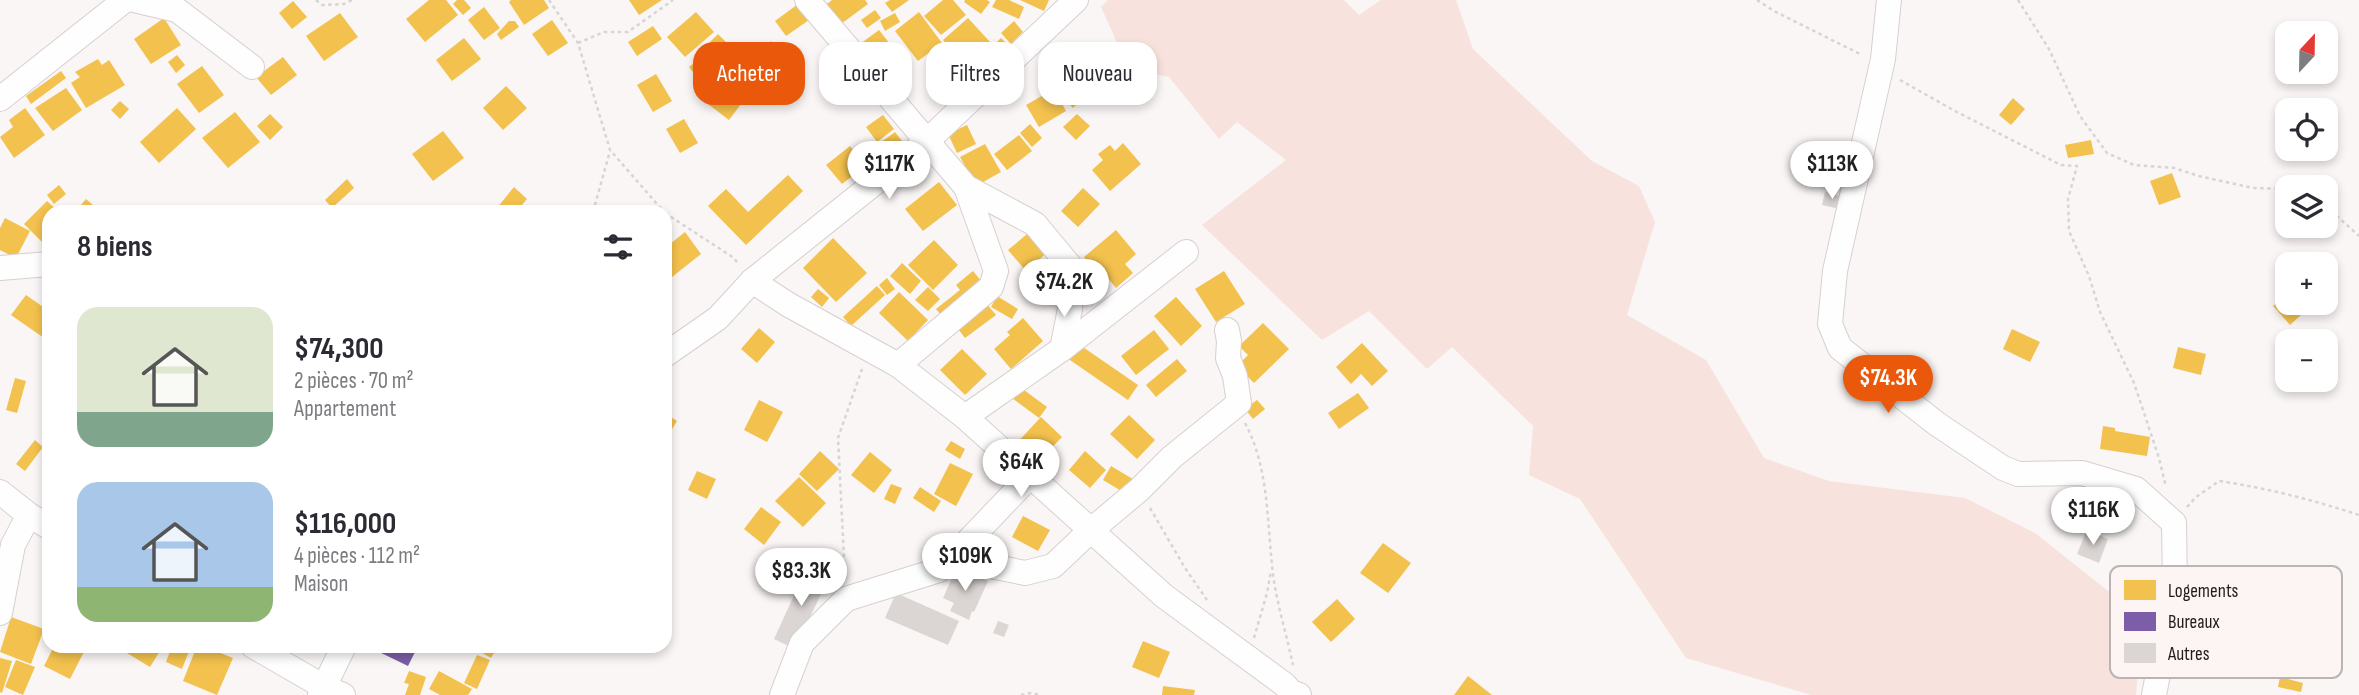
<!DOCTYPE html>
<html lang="fr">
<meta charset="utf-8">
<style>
body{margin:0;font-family:"Sofia Sans Condensed",sans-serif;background:#f2f2f3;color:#2b2b33;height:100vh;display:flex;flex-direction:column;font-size:26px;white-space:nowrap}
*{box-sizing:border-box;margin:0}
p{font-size:23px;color:#7c7c81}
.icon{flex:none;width:38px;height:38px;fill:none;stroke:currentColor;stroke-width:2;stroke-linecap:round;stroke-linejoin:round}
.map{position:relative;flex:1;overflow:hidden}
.panel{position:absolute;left:42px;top:205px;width:630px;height:448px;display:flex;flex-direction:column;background:#fff;border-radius:21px;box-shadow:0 4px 10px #0003}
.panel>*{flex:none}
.hud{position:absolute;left:693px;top:42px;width:665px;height:63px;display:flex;gap:14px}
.needle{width:46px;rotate:22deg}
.fabs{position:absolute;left:2275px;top:21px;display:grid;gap:14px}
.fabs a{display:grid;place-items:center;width:63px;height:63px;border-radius:14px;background:#fff;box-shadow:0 4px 10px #0003;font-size:35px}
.price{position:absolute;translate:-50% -60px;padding:0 16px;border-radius:24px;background:#fff;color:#222;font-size:23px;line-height:46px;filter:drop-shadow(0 2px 4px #0008)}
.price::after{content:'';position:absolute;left:50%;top:42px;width:21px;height:16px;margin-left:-10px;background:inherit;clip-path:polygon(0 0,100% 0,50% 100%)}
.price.selected{background:#ea580c;color:#fff}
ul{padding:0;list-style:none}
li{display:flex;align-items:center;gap:21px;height:175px;padding:0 35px}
li span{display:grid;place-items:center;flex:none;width:196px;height:140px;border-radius:21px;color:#555}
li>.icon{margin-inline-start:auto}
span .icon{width:84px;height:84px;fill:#fffc;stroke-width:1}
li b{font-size:30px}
h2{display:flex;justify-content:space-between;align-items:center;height:84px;padding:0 35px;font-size:30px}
.chip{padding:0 24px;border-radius:21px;background:#fff;box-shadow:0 4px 10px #0003;font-size:24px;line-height:63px}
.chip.selected{background:#ea580c;color:#fff}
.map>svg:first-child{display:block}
.green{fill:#f8e2dd}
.homes{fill:#f2c14e}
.offices{fill:#7b5ea7}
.building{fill:#dbd6d4}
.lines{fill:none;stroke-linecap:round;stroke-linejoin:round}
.minor-casing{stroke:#d6d0ce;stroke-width:26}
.path{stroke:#d6d5d4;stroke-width:2.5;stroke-dasharray:3.5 3.5;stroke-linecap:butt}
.minor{stroke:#fefefe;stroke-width:24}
.key{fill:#fcf5f3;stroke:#bbb4b2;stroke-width:2}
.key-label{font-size:19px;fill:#221b19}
</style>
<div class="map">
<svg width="2359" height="695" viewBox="0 0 2359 695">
<rect width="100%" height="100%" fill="#faf6f5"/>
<path class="green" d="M1108 0H1344L1359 15 1381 0H1456L1473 49 1592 161 1639 186 1655 222 1627 315 1706 360 1764 458 1829 481 1965 498 2035 533 2142 618 2136 695H1811L1686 658 1580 499 1529 475 1533 426 1452 347 1427 369 1369 311 1322 340 1202 225 1286 160 1237 122 1219 139 1169 77 1129 69 1101 7Z"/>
<g class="homes">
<path d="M429 0H446L458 15 425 42 406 19Z"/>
<path d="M457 0H464L471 8 463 15 453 4Z"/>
<path d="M511 0H544L549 8 524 25 509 2Z"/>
<path d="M629 0H662L639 15Z"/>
<path d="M832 0H865L868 4 841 24 827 4Z"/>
<path d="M890 0H909L892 12 885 3Z"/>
<path d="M943 0H953L966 15 941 35 924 16Z"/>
<path d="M965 0H987L990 2 981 14 964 2Z"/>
<path d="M996 0H1009L1024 7 1019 19 992 7Z"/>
<path d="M1020 0H1049L1044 11Z"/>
<path d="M293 1 307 17 292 29 279 13Z"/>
<path d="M798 4 809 20 786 36 775 21Z"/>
<path d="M484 7 500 28 484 40 468 20Z"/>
<path d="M875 10 881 18 867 28 861 20Z"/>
<path d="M696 12 714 32 685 57 667 37Z"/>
<path d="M919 12 942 43 918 61 895 31Z"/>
<path d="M340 13 358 37 324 61 306 36Z"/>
<path d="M895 13 900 22 885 31 880 21Z"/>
<path d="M164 18 181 45 151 64 134 39Z"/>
<path d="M968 18 990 42 965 65 943 40Z"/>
<path d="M552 20 568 43 548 56 532 34Z"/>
<path d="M509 21H515L519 27 501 40 497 34Z"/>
<path d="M1014 21 1023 32 1011 44 1001 33Z"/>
<path d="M653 26 662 39 637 56 628 42Z"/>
<path d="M879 30 890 44 871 59 860 44Z"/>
<path d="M718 34 750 66 728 88 696 56Z"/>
<path d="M464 38 481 59 452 81 436 60Z"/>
<path d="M1001 38 1008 45 996 57 989 49Z"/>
<path d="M771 41 789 61 771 77 753 57Z"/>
<path d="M988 51 994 57 976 73 970 66Z"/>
<path d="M177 55 185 65 176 73 168 62Z"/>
<path d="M951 55 972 76 952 95 931 74Z"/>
<path d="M283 57 297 75 271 95 256 77Z"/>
<path d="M98 59 102 65 109 60 125 85 86 108 71 83 80 77 75 72Z"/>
<path d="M698 60 711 77 702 84 689 67Z"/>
<path d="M202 66 224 95 199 113 177 84Z"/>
<path d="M752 69 764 81 742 103 730 91Z"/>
<path d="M906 69 912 78 898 86 893 77Z"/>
<path d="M61 71 66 78 31 104 26 96Z"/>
<path d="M1077 73 1093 88 1073 108 1058 92Z"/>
<path d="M656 74 672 101 653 112 637 85Z"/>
<path d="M506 86 527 108 503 130 483 108Z"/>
<path d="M66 88 82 110 53 131 35 108Z"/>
<path d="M720 88 741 104 729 120 708 104Z"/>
<path d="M1054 89 1066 111 1039 127 1026 105Z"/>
<path d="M2013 98 2025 109 2011 125 1999 115Z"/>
<path d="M120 101 129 109 120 119 111 110Z"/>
<path d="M25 108 45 135 14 158 0 137 13 127 9 120Z"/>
<path d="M177 108 196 129 159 163 140 142Z"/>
<path d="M235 112 260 142 228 168 202 138Z"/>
<path d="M270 114 283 127 270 140 257 126Z"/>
<path d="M1077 114 1090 126 1076 140 1063 127Z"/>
<path d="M883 115 894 129 877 142 866 127Z"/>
<path d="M684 119 698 143 680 153 666 129Z"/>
<path d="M1030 124 1042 138 1032 147 1020 133Z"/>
<path d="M967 125 976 144 957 153 948 134Z"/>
<path d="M443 131 464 158 433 181 412 154Z"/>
<path d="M895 132 902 141 888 152 880 143Z"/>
<path d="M1019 135 1032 151 1007 170 994 154Z"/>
<path d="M2091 140 2094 154 2068 158 2065 145Z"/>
<path d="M1123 143 1141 164 1110 191 1092 170 1103 160 1098 154 1110 145 1115 151Z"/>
<path d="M985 144 1001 172 976 186 960 157Z"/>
<path d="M850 146 865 166 842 184 826 165Z"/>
<path d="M2172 173 2181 197 2159 205 2150 181Z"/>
<path d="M788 175 803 191 746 245 708 206 726 189 748 212Z"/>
<path d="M347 179 354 188 332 208 325 200Z"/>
<path d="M939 182 957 205 923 231 905 209Z"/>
<path d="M59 185 66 194 54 204 47 195Z"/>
<path d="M514 187 527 199 516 212H499L496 209Z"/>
<path d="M1083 188 1100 204 1078 227 1061 211Z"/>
<path d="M86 199 101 212H75Z"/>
<path d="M47 201 59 212H49V235L42 242 24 224Z"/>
<path d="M5 218 30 231 16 258 0 250V228Z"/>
<path d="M2300 226H2323L2312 237Z"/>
<path d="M1032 230 1050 250 1026 271 1008 250Z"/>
<path d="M1116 230 1136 254 1125 264 1133 273 1116 288 1107 277 1104 280 1084 257Z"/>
<path d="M685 232 701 254 667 281 665 248Z"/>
<path d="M833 238 867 273 836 302 803 268Z"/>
<path d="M934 240 958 265 933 290 908 265Z"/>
<path d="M902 263 921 281 910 294 890 276Z"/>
<path d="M973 271 986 287 945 320 936 309 960 290 956 285Z"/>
<path d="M1224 271 1245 304 1216 322 1195 289Z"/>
<path d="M887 278 895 289 887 295 879 285Z"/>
<path d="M877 286 885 295 851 326 843 317Z"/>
<path d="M928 287 940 299 928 311 915 300Z"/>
<path d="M818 289 829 298 822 307 811 297Z"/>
<path d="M899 292 928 320 908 341 879 313Z"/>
<path d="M2287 294V303L2313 304 2290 325 2273 306Z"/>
<path d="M26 295 49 311V331L44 338 11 315Z"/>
<path d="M997 296 1018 309 1012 319 991 307Z"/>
<path d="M1176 297 1202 326 1181 346 1154 316Z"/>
<path d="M986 303 996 315 965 338 956 326Z"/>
<path d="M1023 318 1043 341 1011 369 994 349 1010 335 1007 332Z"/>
<path d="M1263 323 1289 349 1254 383 1237 366 1248 355 1239 346Z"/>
<path d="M759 328 775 342 757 363 741 349Z"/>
<path d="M2012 329 2040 342 2030 362 2003 349Z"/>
<path d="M1154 330 1169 349 1136 375 1121 356Z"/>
<path d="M1077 343 1138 385 1128 400 1067 358Z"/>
<path d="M1362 343 1388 371 1372 386 1361 374 1351 384 1336 367Z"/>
<path d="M2178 347 2206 354 2201 375 2173 368Z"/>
<path d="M962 349 987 374 965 395 940 370Z"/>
<path d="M1177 359 1187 371 1156 397 1146 385Z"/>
<path d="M15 378 26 381 17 413 6 410Z"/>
<path d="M1020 387 1047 407 1039 418 1012 398Z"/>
<path d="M1358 393 1369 408 1339 429 1328 413Z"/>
<path d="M759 400 783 412 767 442 744 430Z"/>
<path d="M1257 400 1265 409 1253 419 1245 409Z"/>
<path d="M665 413 677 421 665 441Z"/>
<path d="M1129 415 1155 440 1137 459 1110 434Z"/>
<path d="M1041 417 1062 437 1034 466 1013 447Z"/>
<path d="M2103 426 2115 428V431L2150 437 2147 456 2100 449Z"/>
<path d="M35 440 43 447 25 471 16 464Z"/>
<path d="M951 441 965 449 960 459 945 450Z"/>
<path d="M820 451 839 469 817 491 799 474Z"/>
<path d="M1085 451 1106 470 1090 488 1069 470Z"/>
<path d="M870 452 892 470 874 493 851 475Z"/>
<path d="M950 463 973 474 956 506 934 494Z"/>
<path d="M1111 466 1136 481 1128 495 1103 480Z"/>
<path d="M697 471 716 479 707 499 688 490Z"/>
<path d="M799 477 826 503 803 527 775 501Z"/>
<path d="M891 484 902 488 895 504 884 499Z"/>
<path d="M920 487 941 501 934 512 913 498Z"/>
<path d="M761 507 781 522 764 545 744 529Z"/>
<path d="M1023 516 1050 530 1038 551 1012 537Z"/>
<path d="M1383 543 1411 563 1388 593 1360 573Z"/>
<path d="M1337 599 1355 619 1331 642 1312 622Z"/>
<path d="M11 617 44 629 31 664 0 652Z"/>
<path d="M1143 641 1170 652 1159 678 1132 667Z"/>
<path d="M54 646H87L70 679 44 666Z"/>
<path d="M125 646H163L150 667 122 650Z"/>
<path d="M172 646H191L182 669 166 662Z"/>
<path d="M197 646H203L233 658 217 695 183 681Z"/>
<path d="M479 646H498L491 658 477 650Z"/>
<path d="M477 655 490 660 477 689 464 683Z"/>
<path d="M0 658 12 661 2 693 0 692Z"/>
<path d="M16 660 35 667 23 695 5 687Z"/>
<path d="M409 671 426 677 420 695H405L409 684 404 683Z"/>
<path d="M439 671 472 689 468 695H440L429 689Z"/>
<path d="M1468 676 1492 695H1454Z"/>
<path d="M2280 677 2303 683 2301 692 2278 687Z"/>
<path d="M1163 686 1195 690 1194 695H1162Z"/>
</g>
<path class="offices" d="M372 646H418L408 666 371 648Z"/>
<g class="building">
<path d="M1825 192 1843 197 1840 209 1822 205Z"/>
<path d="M2087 530 2108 539 2099 563 2077 554Z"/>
<path d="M807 567 829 577 795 649 774 639Z"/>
<path d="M957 567 988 581 974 612 972 611 969 620 950 611 954 603 943 598Z"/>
<path d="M896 593 959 621 948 645 885 618Z"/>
<path d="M998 621 1009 625 1004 637 993 633Z"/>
</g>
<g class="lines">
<g class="minor-casing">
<g id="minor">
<path d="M134 0 177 10 252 67"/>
<path d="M807 0 966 187 1035 224 1074 271 1070 309 1062 349"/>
<path d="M1889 0 1883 59 1835 271 1830 324 1840 348 1937 424 2003 468 2018 474 2082 473 2136 489 2174 523 2175 586 2154 695"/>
<path d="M0 99 125 0"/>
<path d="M0 268 49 264"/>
<path d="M752 281 789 305 898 365 965 417 1164 596 1285 685 1291 692 1299 695"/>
<path d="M665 355 718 318 752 281 927 141 1076 0"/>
<path d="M898 365 991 287 996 271 966 187"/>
<path d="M965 417 1062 349 1186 252"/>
<path d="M0 492 29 515 49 527"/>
<path d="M952 558 1025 573 1053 566 1090 531 1139 490 1172 457 1239 403 1235 376 1228 358 1229 341 1227 330"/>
<path d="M0 613 13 545 29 515"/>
<path d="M253 646 324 687 343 695"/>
<path d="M320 695 344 646"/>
<path d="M782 695 802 643 846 599 939 570 952 558 1030 476"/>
</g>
</g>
<g class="path">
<path d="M316 0 322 5 344 4 352 0"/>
<path d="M549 0 578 43 610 150 664 212"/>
<path d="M1757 0 1774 11 1862 55"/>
<path d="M2018 0 2049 49 2080 116 2107 153 2134 165 2174 168 2199 176 2253 188 2287 189"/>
<path d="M578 43 604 32H628L673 0"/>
<path d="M1900 80 1955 111 2061 165 2077 166 2068 199 2069 231 2089 276 2100 312 2134 383 2159 458 2166 487"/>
<path d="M2306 187H2309"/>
<path d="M2326 206 2359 236"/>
<path d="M593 212 610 151"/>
<path d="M665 213 734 258 739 265"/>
<path d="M1245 423C1268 466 1267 517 1272 565 1275 598 1286 632 1293 665"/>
<path d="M2187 507 2196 497 2219 481C2267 488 2313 500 2359 515"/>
<path d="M1150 508 1185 568 1207 600"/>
<path d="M845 578 838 438 862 369"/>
<path d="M1254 638 1267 593 1271 571"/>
<path d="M1021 695 1030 693 1041 695"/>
</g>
<use href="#minor" class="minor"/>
</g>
<rect x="2110" y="566" width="232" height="112" rx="10" class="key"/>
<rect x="2124" y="580" width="32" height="20" fill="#f2c14e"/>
<rect x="2124" y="612" width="32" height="19" fill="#7b5ea7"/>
<rect x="2124" y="643" width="32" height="20" fill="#dbd6d4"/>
<g class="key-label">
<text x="2168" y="597">Logements</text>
<text x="2168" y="628">Bureaux</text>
<text x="2168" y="660">Autres</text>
</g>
</svg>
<div class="fabs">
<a><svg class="needle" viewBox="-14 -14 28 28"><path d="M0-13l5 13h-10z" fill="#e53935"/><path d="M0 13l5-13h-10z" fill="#7c7c81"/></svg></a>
<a><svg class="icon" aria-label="locate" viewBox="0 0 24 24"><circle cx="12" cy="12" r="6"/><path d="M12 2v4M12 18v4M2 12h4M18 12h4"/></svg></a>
<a><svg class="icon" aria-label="layers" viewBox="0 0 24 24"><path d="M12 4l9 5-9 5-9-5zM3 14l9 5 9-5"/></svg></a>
<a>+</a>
<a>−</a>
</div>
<b class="price" style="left:889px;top:201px">$117K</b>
<b class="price" style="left:1832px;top:201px">$113K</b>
<b class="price" style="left:1064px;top:319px">$74.2K</b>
<b class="price selected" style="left:1888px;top:415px">$74.3K</b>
<b class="price" style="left:1021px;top:499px">$64K</b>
<b class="price" style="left:2093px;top:547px">$116K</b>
<b class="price" style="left:965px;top:593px">$109K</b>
<b class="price" style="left:801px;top:608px">$83.3K</b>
<div class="hud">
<a class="chip selected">Acheter</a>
<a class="chip">Louer</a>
<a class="chip">Filtres</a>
<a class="chip">Nouveau</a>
</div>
<section class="panel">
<h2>8 biens<svg class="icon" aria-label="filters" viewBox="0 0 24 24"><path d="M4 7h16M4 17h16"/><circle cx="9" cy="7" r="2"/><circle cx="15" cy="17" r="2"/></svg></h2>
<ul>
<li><span style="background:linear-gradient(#dfe7d0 75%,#7fa58c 0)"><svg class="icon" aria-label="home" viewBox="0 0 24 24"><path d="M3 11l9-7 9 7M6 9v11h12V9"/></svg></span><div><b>$74,300</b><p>2 pièces · 70 m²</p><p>Appartement</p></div></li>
<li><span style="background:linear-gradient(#a9c7e8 75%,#8fb573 0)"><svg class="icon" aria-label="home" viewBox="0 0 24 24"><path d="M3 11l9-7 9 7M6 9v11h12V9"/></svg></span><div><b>$116,000</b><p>4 pièces · 112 m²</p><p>Maison</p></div></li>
</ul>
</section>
</div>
